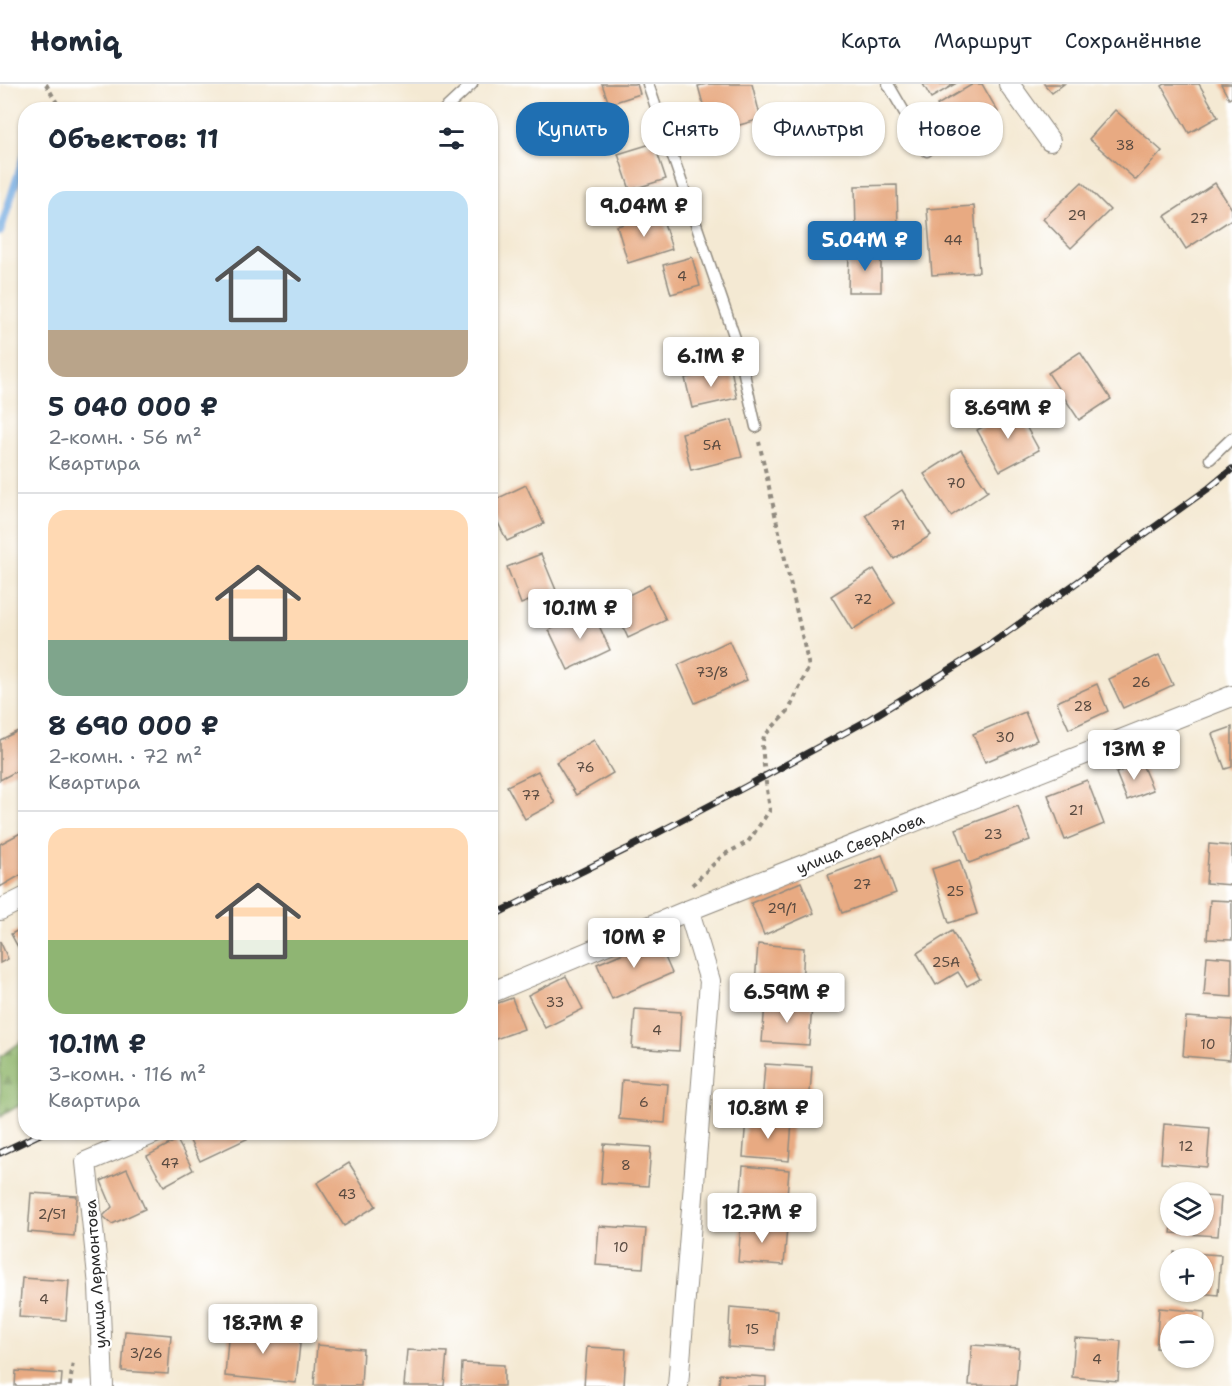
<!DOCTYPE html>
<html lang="ru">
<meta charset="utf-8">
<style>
body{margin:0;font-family:"Shantell Sans",sans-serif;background:#f2f2f3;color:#1f2937;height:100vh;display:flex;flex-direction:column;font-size:22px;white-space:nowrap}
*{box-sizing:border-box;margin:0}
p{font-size:20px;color:#747a83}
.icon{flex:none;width:33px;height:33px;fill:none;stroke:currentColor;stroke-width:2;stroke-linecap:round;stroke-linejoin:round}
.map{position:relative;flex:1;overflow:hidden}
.details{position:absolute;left:18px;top:18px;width:480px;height:1038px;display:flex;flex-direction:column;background:#fff;border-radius:24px;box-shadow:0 2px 4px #0004}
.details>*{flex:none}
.hud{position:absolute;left:516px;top:18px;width:570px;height:54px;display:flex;gap:12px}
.fabs{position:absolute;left:1160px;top:1098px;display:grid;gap:12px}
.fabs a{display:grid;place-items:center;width:54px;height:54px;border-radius:50%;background:#fff;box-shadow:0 2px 4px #0004;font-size:30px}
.price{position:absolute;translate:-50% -51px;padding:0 14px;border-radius:6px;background:#fff;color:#222;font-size:20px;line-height:39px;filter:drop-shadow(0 2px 3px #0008)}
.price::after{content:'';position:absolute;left:50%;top:36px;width:18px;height:14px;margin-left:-9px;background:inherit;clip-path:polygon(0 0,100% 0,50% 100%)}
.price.on{background:#1f6fb2;color:#fff}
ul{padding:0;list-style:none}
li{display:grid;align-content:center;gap:12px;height:318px;padding:0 30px}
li+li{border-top:2px solid #e0e1e3}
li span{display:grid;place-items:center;height:186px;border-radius:18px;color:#555}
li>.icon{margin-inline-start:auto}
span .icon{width:108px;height:108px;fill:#fffc;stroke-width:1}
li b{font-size:26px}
h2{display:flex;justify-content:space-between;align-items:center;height:72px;padding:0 30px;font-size:26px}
.pill{padding:0 21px;border-radius:24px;background:#fff;box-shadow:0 2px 4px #0004;font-size:21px;line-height:54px}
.pill.on{background:#1f6fb2;color:#fff}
header{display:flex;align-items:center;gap:36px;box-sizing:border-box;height:84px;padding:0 30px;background:#fff;border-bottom:2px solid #e0e1e3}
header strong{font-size:28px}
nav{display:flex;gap:33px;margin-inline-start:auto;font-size:21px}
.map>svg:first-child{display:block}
.forest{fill:url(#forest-firs);stroke:#5e704c;stroke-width:1.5}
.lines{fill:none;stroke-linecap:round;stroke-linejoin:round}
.stream{stroke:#70a8df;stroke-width:8}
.building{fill:#e8aa82}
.lane-casing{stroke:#908a7f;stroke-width:13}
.street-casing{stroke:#908a7f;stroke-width:22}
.path{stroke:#908a7f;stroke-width:4;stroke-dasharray:4.5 4.5;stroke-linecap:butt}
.lane{stroke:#fff;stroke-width:10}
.street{stroke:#fff;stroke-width:20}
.rail-casing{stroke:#2b2b2b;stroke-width:7}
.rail{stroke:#fff;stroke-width:4.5;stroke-dasharray:14;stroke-linecap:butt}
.labels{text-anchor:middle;stroke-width:4.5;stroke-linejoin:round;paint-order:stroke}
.number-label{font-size:14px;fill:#5a4b41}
.street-label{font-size:16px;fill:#2b2b2b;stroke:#fff}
</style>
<header>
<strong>Homiq</strong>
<nav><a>Карта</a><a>Маршрут</a><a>Сохранённые</a></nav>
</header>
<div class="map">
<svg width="1232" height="1302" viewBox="0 0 1232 1302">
<defs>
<pattern id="forest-firs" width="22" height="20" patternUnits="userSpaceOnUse" patternTransform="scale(1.5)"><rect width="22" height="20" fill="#90b66c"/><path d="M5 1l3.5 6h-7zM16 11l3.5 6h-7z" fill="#769459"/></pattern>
</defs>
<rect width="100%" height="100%" fill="#fff"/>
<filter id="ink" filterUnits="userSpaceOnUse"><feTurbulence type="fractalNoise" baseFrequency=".0167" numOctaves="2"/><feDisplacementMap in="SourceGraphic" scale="12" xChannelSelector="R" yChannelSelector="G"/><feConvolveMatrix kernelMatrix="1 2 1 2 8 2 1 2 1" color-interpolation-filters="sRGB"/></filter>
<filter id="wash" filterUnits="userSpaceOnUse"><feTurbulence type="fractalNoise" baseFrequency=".008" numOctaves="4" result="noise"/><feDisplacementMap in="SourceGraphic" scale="24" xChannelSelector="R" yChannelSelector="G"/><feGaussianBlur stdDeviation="1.35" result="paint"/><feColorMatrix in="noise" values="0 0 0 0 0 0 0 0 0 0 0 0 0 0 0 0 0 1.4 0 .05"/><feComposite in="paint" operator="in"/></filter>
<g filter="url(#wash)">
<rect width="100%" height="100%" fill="#f4e9d3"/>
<path class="forest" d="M25 955V1018L0 1033V973Z"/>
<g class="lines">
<g class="stream">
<path d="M38 26 40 20"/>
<path d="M0 148 26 66"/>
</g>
</g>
<g id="blocks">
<g class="building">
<path d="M602 0H637L640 10 609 20Z"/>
<path d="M707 0H752L761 35 711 49 698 2Z"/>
<path d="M923 0H955L931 14Z"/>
<path d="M973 0H982L998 28 956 53 937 21Z"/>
<path d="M1044 0H1064L1052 9Z"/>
<path d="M1165 0H1199L1218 33 1189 49 1162 2Z"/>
<path d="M1221 0H1232V13L1229 15Z"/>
<path d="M1115 26 1162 67 1136 96 1089 55Z"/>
<path d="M654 59 666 95 630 106 618 70Z"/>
<path d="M1082 98 1110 126 1071 164 1043 135Z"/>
<path d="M1215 99 1232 125V135L1186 165 1165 132Z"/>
<path d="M897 101 898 146 856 148 855 102Z"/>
<path d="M974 122 979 188 932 191 927 125Z"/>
<path d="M661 129 672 165 628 179 617 142Z"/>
<path d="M849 168H881V208H848Z"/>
<path d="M692 173 700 202 671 210 663 181Z"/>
<path d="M1080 268 1111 315 1079 336 1048 289Z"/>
<path d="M731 285 737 314 692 324 685 294Z"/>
<path d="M1016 324 1039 366 1000 387 977 346Z"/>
<path d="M732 336 742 373 691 386 682 349Z"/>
<path d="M961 366 988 407 951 432 924 390Z"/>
<path d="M526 401 544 440 507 457 490 422V418Z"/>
<path d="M902 406 931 451 894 475 865 431Z"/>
<path d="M541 470 556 506 521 520 507 483Z"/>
<path d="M874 485 895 519 852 546 831 512Z"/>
<path d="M649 501 666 536 628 554 612 519Z"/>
<path d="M592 526 610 566 568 586 549 546Z"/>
<path d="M729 557 747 596 695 619 678 581Z"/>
<path d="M1159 571 1173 601 1123 624 1109 595Z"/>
<path d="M1097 600 1108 627 1069 645 1057 618Z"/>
<path d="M1025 628 1037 656 985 678 973 650Z"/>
<path d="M1232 643V683L1225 685 1212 650Z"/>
<path d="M18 647 26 662V682L0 696V656Z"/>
<path d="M594 656 613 689 576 711 556 678Z"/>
<path d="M1141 678 1153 706 1127 716 1116 689Z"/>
<path d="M538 687 555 719 525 735 507 702Z"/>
<path d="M1087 696 1104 740 1065 756 1048 711Z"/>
<path d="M1018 722 1030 756 969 779 956 745Z"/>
<path d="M26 746V788L0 803V760Z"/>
<path d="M1209 760 1232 762V801L1206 799Z"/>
<path d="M882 771 896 809 842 829 828 791Z"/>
<path d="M960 776 977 830 949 839 932 785Z"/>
<path d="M801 798 814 829 764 851 751 819Z"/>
<path d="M1210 816 1232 817V856L1207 855Z"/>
<path d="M26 842V878L11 850Z"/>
<path d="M952 847 980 895 967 902 958 888 936 901 917 869Z"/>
<path d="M657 855 672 889 612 915 597 880Z"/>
<path d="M0 857 8 875 0 879Z"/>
<path d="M758 860 804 864 802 903 755 899Z"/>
<path d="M1207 872 1232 874V913L1204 911Z"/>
<path d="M566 892 583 925 545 944 528 911Z"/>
<path d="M512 914 524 945 490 957V922Z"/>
<path d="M765 919 812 922 809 961 762 958Z"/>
<path d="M635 925 681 928 679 967 632 964Z"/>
<path d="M1186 933 1232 936 1230 976 1183 972Z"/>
<path d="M765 980 812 983 809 1022 762 1019Z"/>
<path d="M622 996 668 1000 665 1039 619 1035Z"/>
<path d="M746 1034 792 1038 789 1077 743 1073Z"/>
<path d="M1164 1040 1210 1044 1207 1083 1161 1079Z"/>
<path d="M193 1048H251L253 1052 200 1077 187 1051Z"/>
<path d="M177 1056 193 1086 164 1102 147 1072Z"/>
<path d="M604 1060 651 1063 648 1102 601 1099Z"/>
<path d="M349 1079 376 1122 344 1142 317 1099Z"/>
<path d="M743 1082 789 1086 786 1125 740 1121Z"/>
<path d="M127 1085 145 1125 112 1140 103 1132 112 1123 101 1097Z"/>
<path d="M31 1109 77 1112 74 1152 28 1148Z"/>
<path d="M1203 1112 1221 1113 1218 1152 1171 1149 1172 1142H1203Z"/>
<path d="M741 1139 787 1142 784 1181 738 1178Z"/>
<path d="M599 1142 646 1145 643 1184 596 1181Z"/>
<path d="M1174 1168 1221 1171 1218 1211 1198 1209 1199 1208H1203V1174H1174Z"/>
<path d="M22 1194 69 1197 66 1236 19 1233Z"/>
<path d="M730 1223 777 1227 774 1266 728 1263Z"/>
<path d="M1159 1224 1205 1228 1204 1240H1170V1265L1156 1264Z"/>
<path d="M229 1243 301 1250 296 1299 225 1292Z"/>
<path d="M125 1247 171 1251 168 1290 122 1287Z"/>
<path d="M1075 1254 1121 1257 1118 1297 1072 1293Z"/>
<path d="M317 1261 363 1265 361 1302 314 1301Z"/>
<path d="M972 1261 1019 1264 1016 1302 969 1301Z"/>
<path d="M587 1263 626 1265 624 1302H584Z"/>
<path d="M407 1266 447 1268 444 1302H404Z"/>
<path d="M462 1279 504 1281V1302H461Z"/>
<path d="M16 1287 62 1290 61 1302H15Z"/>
<path d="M720 1290 766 1293V1302H719Z"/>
</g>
</g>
</g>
<g filter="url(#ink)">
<use href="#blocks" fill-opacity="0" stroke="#908a7f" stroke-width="1.5"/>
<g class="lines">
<g class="lane-casing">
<g id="lane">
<path d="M648 0 738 263 756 343"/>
<path d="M888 0 927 67"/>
<path d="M444 26 472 0"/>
<path d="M1210 375 1232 354"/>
</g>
</g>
<g class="street-casing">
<g id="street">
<path d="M1009 0 1050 57"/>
<path d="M0 826 26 813"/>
<path d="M490 909 687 827 1232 612"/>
<path d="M103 1302 99 1202 86 1078 157 1048"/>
<path d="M678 1302 710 897 691 834 687 827"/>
</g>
</g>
<g class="path">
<path d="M46 0 61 26"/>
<path d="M692 801 723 771 748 758 770 726 765 692 762 661 764 652 789 626 809 583 759 358"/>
<path d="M70 1302 73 1277"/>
</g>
<use href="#lane" class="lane"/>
<use href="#street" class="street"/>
<g class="rail-casing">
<g id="rail">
<path d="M490 833 627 765 745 703 868 636 988 562 1209 404 1232 385"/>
<path d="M0 1069 44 1048"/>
</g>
</g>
<use href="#rail" class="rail"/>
</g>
</g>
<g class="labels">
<g class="number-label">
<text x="1125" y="66">38</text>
<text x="1077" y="136">29</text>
<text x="1199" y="139">27</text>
<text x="953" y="161">44</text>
<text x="682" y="197">4</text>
<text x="712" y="366">5А</text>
<text x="956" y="404">70</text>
<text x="898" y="446">71</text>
<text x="863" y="520">72</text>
<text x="712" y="593">73/8</text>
<text x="1141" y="603">26</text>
<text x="1083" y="627">28</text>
<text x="1005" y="658">30</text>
<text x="585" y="688">76</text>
<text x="531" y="716">77</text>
<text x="1076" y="731">21</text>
<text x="993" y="755">23</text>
<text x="862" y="805">27</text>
<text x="955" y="812">25</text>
<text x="782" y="829">29/1</text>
<text x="946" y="883">25А</text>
<text x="555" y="923">33</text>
<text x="657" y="951">4</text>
<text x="1208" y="965">10</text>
<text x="644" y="1023">6</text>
<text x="1186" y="1067">12</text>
<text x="170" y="1084">47</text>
<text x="626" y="1086">8</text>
<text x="347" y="1115">43</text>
<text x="52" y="1135">2/51</text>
<text x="621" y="1168">10</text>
<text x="44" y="1220">4</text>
<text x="752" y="1250">15</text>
<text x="146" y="1274">3/26</text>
<text x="1097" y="1280">4</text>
</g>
<g class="street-label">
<text transform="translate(860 759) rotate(-22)" y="6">улица Свердлова</text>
<text transform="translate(95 1190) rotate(-94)" y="6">улица Лермонтова</text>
</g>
</g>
</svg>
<div class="fabs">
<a><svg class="icon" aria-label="layers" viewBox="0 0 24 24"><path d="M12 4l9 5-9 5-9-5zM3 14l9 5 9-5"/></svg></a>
<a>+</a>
<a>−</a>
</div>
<b class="price" style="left:644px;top:154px">9.04M ₽</b>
<b class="price on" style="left:865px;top:188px">5.04M ₽</b>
<b class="price" style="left:711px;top:304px">6.1M ₽</b>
<b class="price" style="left:1008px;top:356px">8.69M ₽</b>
<b class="price" style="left:580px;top:556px">10.1M ₽</b>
<b class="price" style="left:1134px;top:697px">13M ₽</b>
<b class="price" style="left:634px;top:885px">10M ₽</b>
<b class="price" style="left:787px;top:940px">6.59M ₽</b>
<b class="price" style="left:768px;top:1056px">10.8M ₽</b>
<b class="price" style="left:762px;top:1160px">12.7M ₽</b>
<b class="price" style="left:263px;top:1271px">18.7M ₽</b>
<div class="hud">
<a class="pill on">Купить</a>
<a class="pill">Снять</a>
<a class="pill">Фильтры</a>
<a class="pill">Новое</a>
</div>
<section class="details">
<h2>Объектов: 11<svg class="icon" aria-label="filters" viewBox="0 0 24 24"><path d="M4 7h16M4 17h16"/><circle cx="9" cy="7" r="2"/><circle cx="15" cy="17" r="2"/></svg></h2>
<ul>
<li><span style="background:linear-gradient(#bfe0f5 75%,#b9a48a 0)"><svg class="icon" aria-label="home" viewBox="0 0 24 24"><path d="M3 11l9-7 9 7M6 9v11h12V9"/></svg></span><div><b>5 040 000 ₽</b><p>2-комн. · 56 m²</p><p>Квартира</p></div></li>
<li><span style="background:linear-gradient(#ffd9b3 70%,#7fa58c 0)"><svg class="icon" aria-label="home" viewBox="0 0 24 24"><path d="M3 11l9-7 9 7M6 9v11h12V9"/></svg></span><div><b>8 690 000 ₽</b><p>2-комн. · 72 m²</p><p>Квартира</p></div></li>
<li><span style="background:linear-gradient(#ffd9b3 60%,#8fb573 0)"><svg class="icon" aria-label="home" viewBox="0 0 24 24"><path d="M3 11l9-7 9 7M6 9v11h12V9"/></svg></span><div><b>10.1M ₽</b><p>3-комн. · 116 m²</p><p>Квартира</p></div></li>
</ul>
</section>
</div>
